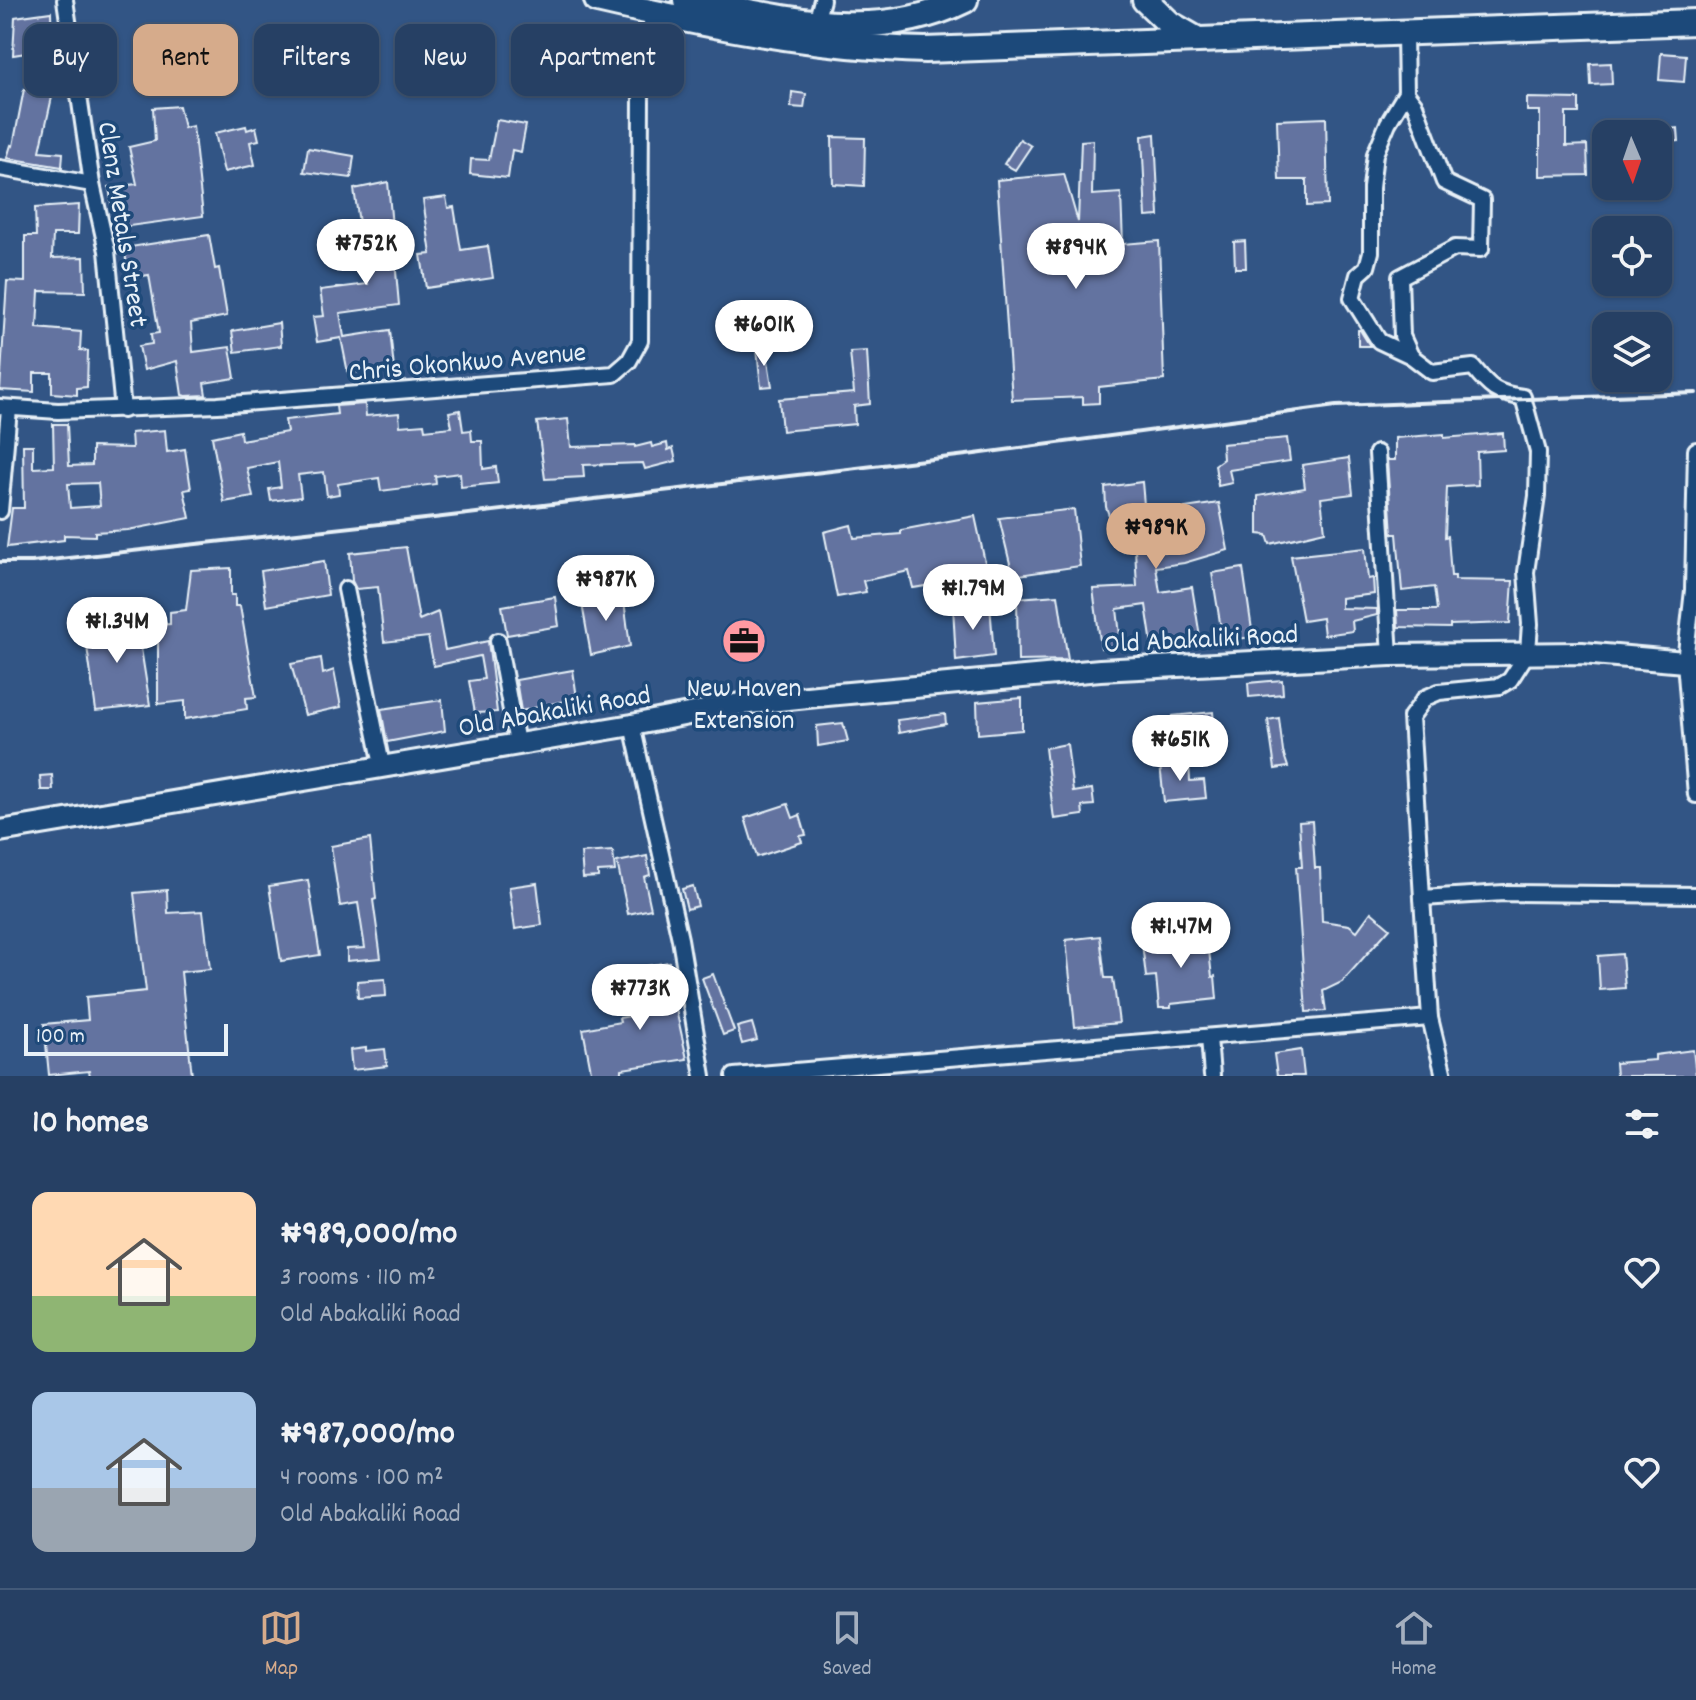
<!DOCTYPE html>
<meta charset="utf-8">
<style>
body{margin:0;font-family:Dekko,sans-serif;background:#324b6d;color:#f1f3f6;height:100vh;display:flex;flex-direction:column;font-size:30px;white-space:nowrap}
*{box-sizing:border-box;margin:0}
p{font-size:26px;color:#a4afbf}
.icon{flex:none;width:44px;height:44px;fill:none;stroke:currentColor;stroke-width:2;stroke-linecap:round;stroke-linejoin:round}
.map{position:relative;height:1076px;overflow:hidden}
.side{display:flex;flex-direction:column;background:#264064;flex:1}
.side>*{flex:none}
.guide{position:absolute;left:24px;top:24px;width:800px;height:72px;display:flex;gap:16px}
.needle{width:52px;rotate:178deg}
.buttons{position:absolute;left:1592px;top:120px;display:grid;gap:16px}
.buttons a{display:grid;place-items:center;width:80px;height:80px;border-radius:16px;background:#264064;box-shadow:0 2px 6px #0004,0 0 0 2px #425978;font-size:40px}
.scale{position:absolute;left:24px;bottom:20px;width:204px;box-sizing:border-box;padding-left:8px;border:4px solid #e8f1f8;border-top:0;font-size:22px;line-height:28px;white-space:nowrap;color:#e8f1f8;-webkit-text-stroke:6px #1f4a7a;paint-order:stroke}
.price{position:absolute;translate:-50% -68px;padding:0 18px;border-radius:28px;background:#fff;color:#222;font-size:26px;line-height:52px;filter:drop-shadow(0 2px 4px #0008)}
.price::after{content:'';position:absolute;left:50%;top:48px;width:24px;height:18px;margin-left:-12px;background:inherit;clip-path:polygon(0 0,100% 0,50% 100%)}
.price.on{background:#d6ab8b;color:#111}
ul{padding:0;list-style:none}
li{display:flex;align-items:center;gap:24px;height:200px;padding:0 32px}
li span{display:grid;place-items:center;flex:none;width:224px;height:160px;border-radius:16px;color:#555}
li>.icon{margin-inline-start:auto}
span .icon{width:96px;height:96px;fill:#fffc;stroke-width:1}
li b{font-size:34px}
h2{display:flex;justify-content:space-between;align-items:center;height:96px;padding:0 32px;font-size:34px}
.tag{padding:0 28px;border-radius:16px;background:#264064;box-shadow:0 2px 6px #0004,0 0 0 2px #425978;font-size:28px;line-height:72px}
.tag.on{background:#d6ab8b;color:#111}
.dock{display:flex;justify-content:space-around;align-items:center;height:112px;border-top:2px solid #425978;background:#264064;font-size:22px;color:#a4afbf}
.dock a{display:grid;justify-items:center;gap:4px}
.dock .on{color:#d6ab8b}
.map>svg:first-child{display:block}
.building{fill:#6373a0;stroke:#e8f1f8;stroke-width:2;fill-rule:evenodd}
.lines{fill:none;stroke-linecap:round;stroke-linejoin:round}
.minor-casing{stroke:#e8f1f8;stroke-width:20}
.secondary-casing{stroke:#e8f1f8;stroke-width:26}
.trunk-casing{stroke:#e8f1f8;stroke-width:30}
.minor{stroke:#1f4a7a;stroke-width:14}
.secondary{stroke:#1f4a7a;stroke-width:20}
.trunk{stroke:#1f4a7a;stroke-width:24}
.rail{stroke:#e8f1f8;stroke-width:4}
.labels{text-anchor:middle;stroke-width:7;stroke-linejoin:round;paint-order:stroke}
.street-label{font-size:28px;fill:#e8f1f8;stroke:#1f4a7a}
.poi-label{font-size:28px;fill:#e8f1f8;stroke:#1f4a7a}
</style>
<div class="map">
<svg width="1696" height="1076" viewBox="0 0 1696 1076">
<rect width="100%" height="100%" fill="#325585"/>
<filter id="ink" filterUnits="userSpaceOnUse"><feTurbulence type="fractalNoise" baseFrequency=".0125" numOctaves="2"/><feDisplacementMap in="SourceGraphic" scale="16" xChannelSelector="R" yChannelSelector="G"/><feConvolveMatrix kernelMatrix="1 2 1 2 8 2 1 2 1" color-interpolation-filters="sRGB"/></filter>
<g filter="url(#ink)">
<g class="building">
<path d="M51 12 52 49 13 55 15 17Z"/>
<path d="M1661 53 1686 55 1684 82 1659 80Z"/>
<path d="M1611 63 1612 84 1591 85 1590 64Z"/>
<path d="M24 89 52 97 40 151 63 153 62 167 7 158 11 145 13 146Z"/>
<path d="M792 92 806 94 804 108 791 107Z"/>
<path d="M1527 98 1579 99V113H1566V146L1587 145 1588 175 1540 176V111H1527Z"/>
<path d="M179 106 184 128 193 126 203 216 115 228 109 187 137 184 129 147 155 141 153 108Z"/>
<path d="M1326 118 1328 205 1307 206V180H1279L1277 120Z"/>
<path d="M497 120 526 125 521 152 512 150 508 178 470 174 471 159 489 160Z"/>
<path d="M246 126 247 130 256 127 259 140 250 142 255 165 224 172 215 133Z"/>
<path d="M1678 128 1679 141 1658 143V130Z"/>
<path d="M1155 134 1159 216 1146 217 1142 136Z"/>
<path d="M832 137 865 138 864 186 833 184Z"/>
<path d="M1020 139 1031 146 1015 170 1004 164Z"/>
<path d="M1093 140 1092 195 1121 193 1123 244 1159 241 1164 380 1099 387V403L1083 404V397L1012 400 997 180 1064 174 1078 222 1081 141Z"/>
<path d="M308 148 354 156 351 178 304 172Z"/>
<path d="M388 182 399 305 340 313 344 337 390 330 394 369 348 373 341 338 317 342 313 317 324 316 320 290 368 284 354 189Z"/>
<path d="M446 197 448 208 454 207 461 250 488 246 493 278 426 288 421 255 431 254 423 200Z"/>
<path d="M79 205 78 234H53L52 258 84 257 85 292 39 291 37 328 81 332 80 350 88 351 87 387 77 388V395L52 393V373H34V392L0 390 7 281 25 282V236H36L35 208Z"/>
<path d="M209 235 215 269 219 268 227 316 191 323 193 352 230 347 235 378 204 383 206 395 186 396 182 395 177 361 144 370 139 346 152 344 151 334 159 333 149 275 129 278 125 253 131 252 130 247Z"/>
<path d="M1245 241 1246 268H1235L1234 242Z"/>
<path d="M279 323 281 346 235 352 232 331Z"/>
<path d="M1358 330H1360L1370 346H1358Z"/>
<path d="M766 348 772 386 761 387 757 349Z"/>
<path d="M867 351 870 404 854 406 855 424 782 431 779 399 854 393 850 352Z"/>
<path d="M365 404 366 416 399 413 400 426 424 424 425 430 452 427 449 412 460 410 463 431 471 430 472 441H482L483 469 496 467 498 483 461 487 460 473 435 476 436 484 381 491 379 478 338 484 339 494 327 496 324 472 298 475 301 497 271 501 269 489 281 487 278 462 247 468 253 497 224 502 212 437 240 431 241 440 287 432 285 420 337 414 336 406Z"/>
<path d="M568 419 571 447 635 445V447L651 443 652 447 667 443 668 450 673 448 676 461 645 469 643 463 583 465 584 477 545 479 537 422Z"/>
<path d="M53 424H67L69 466 92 465V447L132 448 131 433 165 430 167 452 185 449 191 489 184 490 190 518 128 530 95 532V536L64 535V540L7 547 12 508H24L23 445H33V468L54 467ZM98 483 100 506 70 508 68 484Z"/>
<path d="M1503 433 1504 450 1477 452 1478 485 1447 487 1445 537 1448 536 1451 576H1455V580L1513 581 1510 623 1450 625V628L1398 627 1397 610H1437L1434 587 1402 591 1397 534H1392L1387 460H1395V438L1444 434V438Z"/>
<path d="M1287 438 1290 461 1229 470 1232 483 1218 486 1215 465 1223 459 1222 444Z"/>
<path d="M1349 458 1353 494 1321 498 1325 531 1270 544 1267 535 1258 534V496L1305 488 1302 465Z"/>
<path d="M1142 482 1148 550 1155 548V553L1190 549 1185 508 1219 503 1228 550 1184 563 1156 567 1160 592 1192 587 1201 643 1153 651 1146 605 1117 609 1121 644 1101 648 1093 589 1137 587 1135 549 1122 551 1106 507 1105 487Z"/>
<path d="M1074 509 1080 566 1013 576 999 518Z"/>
<path d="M975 516 988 576 913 588 909 571 863 581 866 592 837 597 824 532 851 525 854 538 901 534V530Z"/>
<path d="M406 547 419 620 438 612 445 650 488 641 497 712 475 713 469 681 484 679 480 656 434 666 428 637 384 642 378 587 356 589 352 581 350 553Z"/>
<path d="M1365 548 1368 579 1373 578 1374 594 1341 598V608L1377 609V615L1352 621 1353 631 1324 635 1322 618 1303 621 1291 556Z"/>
<path d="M324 561 328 595 266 606 261 571Z"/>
<path d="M231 568V595H235V606H240L256 697 246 698 247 709 185 719V701L158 704V625L170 624V612L186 610 191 570Z"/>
<path d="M1243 568 1253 637 1223 641 1212 573Z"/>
<path d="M623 593 630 646 591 655 581 598Z"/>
<path d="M1058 595 1068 660 1018 661 1017 598Z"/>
<path d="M555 597 559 626 507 635 502 606Z"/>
<path d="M990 604 994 656 956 661 953 606Z"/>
<path d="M136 617 150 705 96 711 84 625Z"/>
<path d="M321 658 323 674 334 670 341 707 305 715 291 664Z"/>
<path d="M573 670 577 698 521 711 516 680Z"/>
<path d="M1282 680 1283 694 1249 697 1248 683Z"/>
<path d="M1022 698V730L978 734 977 702Z"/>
<path d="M442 700 445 731 387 742 381 709Z"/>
<path d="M1213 712 1215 735 1194 737 1193 727 1175 728 1173 716Z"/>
<path d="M945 714 946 724 899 733 897 720Z"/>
<path d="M1279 718 1283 752 1288 767 1275 769 1268 720Z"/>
<path d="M843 723 848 741 818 746 817 726Z"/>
<path d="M1067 744 1073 792 1092 789 1094 805 1082 806 1083 815 1054 819 1045 748Z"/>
<path d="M1189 762 1190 781 1204 780 1206 798 1164 802 1160 764Z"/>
<path d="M52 775 53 790H41L40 776Z"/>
<path d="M788 804 793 818 800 815 806 835 800 836 802 842 757 857 745 818Z"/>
<path d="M1312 821 1315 868H1320L1322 921 1349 925 1357 931 1371 912 1390 928 1342 982 1323 991 1326 1011 1306 1012 1296 867H1302L1299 822Z"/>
<path d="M370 839 376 899 373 900 381 958 347 961V949L365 948 358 903 340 906 331 846Z"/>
<path d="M613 851 615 871 598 872V877L583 878 581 853Z"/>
<path d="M647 856 650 875 644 877 651 909 628 914 617 862Z"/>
<path d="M308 880 320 955 281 961 269 886Z"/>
<path d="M537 883 542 925 515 929 509 887Z"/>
<path d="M693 886 698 906 687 909 682 889Z"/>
<path d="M167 890 168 913 203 911 210 969 181 972 192 1076H90L89 1071 49 1075 44 1024 88 1020 86 997 146 991 134 893Z"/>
<path d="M1207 933 1212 977 1215 976 1217 999 1171 1004V1008H1159L1156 976 1146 977 1142 943Z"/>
<path d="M1100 936 1105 978H1113L1119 1023 1075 1027 1066 940Z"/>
<path d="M1622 954 1625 988 1600 990 1598 956Z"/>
<path d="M669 962 675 1005 687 1059 622 1069V1073L609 1076H592L583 1029 620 1022 619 1018 652 1012 646 966Z"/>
<path d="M713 974 734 1031 723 1035 702 978Z"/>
<path d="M385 979 386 996 358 998 357 981Z"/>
<path d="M752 1023 757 1040 742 1044 737 1027Z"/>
<path d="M366 1048V1051L385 1049 387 1066 352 1070 350 1050Z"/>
<path d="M1301 1050 1304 1076H1277L1274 1054Z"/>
<path d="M1693 1050 1696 1076H1616L1615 1063 1655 1060V1055Z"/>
</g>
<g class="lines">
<g class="minor-casing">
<g id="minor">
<path d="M65 0 92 184 107 251 123 410"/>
<path d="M816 22 822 0"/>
<path d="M1405 34 1406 93 1415 105 1444 182 1482 200 1481 249 1455 248 1400 277 1402 336 1411 356 1379 341 1352 298 1358 275 1367 267 1371 252V188L1375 154 1388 123 1406 93"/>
<path d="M0 168 92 184"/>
<path d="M1411 356 1432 372 1473 367C1490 388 1496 394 1523 397L1538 452 1537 496 1526 572 1530 624 1528 652 1510 680 1500 686 1439 692 1425 698 1411 717 1422 898"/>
<path d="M0 407 58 411 218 405 614 374 629 361 640 341 641 93 653 13"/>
<path d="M1696 450 1693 590 1685 662 1696 795"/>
<path d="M1377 453 1390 655"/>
<path d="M0 511 9 409"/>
<path d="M346 589 382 765"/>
<path d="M498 641 517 743"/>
<path d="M632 725 680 939 703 1076"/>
<path d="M1209 1037 1212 1076"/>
<path d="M734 1076 1430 1018"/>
<path d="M1444 1076 1430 1018 1422 898 1504 893 1696 895"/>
</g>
</g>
<g class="secondary-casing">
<path id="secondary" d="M0 831 632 725 740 704 827 695 1100 670 1390 655 1582 653 1696 663"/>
</g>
<g class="trunk-casing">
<g id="trunk">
<path d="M597 0C705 25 814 47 925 50L1696 22"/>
<path d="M686 0C780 17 874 45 965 0"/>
<path d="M1145 0 1170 24 1196 39"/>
</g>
</g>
<use href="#minor" class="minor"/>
<use href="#secondary" class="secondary"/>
<use href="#trunk" class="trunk"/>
<path class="rail" d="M0 562H32L434 518 975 454 1336 406 1696 393"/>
</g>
</g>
<defs>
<g id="office-disc" transform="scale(2.3)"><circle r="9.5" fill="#ff9aa2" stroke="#1f4a7a"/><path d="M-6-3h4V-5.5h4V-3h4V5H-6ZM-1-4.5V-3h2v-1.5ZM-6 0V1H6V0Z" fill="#111"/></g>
</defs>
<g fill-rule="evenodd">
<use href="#office-disc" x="744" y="641"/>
</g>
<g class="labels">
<g class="street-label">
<text transform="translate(125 224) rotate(81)" y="10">Clenz Metals Street</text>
<text transform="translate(467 360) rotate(-5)" y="10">Chris Okonkwo Avenue</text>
<text transform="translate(1201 637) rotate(-3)" y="10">Old Abakaliki Road</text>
<text transform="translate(554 709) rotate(-10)" y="10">Old Abakaliki Road</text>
</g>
<g class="poi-label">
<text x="744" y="696">New Haven<tspan x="744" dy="32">Extension</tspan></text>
</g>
</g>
</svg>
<div class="buttons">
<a><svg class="needle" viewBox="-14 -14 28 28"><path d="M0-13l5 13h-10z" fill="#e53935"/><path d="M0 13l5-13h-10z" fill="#a4afbf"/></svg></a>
<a><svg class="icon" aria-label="locate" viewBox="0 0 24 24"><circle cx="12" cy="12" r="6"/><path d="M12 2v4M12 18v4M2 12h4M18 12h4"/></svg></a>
<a><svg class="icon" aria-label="layers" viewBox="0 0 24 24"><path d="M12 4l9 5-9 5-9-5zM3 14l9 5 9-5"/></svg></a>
</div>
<div class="scale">100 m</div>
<b class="price" style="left:366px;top:287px">₦752K</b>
<b class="price" style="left:1076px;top:291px">₦894K</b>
<b class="price" style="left:764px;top:368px">₦601K</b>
<b class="price on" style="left:1156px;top:571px">₦989K</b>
<b class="price" style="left:606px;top:623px">₦987K</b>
<b class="price" style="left:973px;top:632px">₦1.79M</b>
<b class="price" style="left:117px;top:665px">₦1.34M</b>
<b class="price" style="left:1180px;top:783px">₦651K</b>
<b class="price" style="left:1181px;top:970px">₦1.47M</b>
<b class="price" style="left:640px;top:1032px">₦773K</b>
<div class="guide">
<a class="tag">Buy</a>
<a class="tag on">Rent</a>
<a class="tag">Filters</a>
<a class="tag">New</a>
<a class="tag">Apartment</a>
</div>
</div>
<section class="side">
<h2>10 homes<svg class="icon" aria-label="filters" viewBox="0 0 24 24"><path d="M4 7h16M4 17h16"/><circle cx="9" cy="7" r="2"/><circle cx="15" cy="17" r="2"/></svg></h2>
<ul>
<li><span style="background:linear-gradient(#ffd9b3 65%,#8fb573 0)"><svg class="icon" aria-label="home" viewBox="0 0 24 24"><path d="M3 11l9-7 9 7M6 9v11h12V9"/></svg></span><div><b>₦989,000/mo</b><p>3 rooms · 110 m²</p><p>Old Abakaliki Road</p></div><svg class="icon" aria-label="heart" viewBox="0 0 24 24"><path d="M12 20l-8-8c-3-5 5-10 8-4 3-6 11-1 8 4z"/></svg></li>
<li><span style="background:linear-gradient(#a9c7e8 60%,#9aa5b1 0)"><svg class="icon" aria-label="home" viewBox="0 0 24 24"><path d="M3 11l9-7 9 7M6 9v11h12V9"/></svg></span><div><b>₦987,000/mo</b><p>4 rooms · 100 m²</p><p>Old Abakaliki Road</p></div><svg class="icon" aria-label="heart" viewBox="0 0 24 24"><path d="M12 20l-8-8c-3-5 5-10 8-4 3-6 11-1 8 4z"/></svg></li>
</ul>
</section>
<nav class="dock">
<a class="on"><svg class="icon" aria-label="map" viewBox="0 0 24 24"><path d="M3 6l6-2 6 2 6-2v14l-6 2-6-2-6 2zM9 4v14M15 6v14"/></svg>Map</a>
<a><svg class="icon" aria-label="saved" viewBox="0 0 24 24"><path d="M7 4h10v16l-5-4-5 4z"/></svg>Saved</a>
<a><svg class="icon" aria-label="home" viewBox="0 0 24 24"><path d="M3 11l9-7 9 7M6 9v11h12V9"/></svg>Home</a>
</nav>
